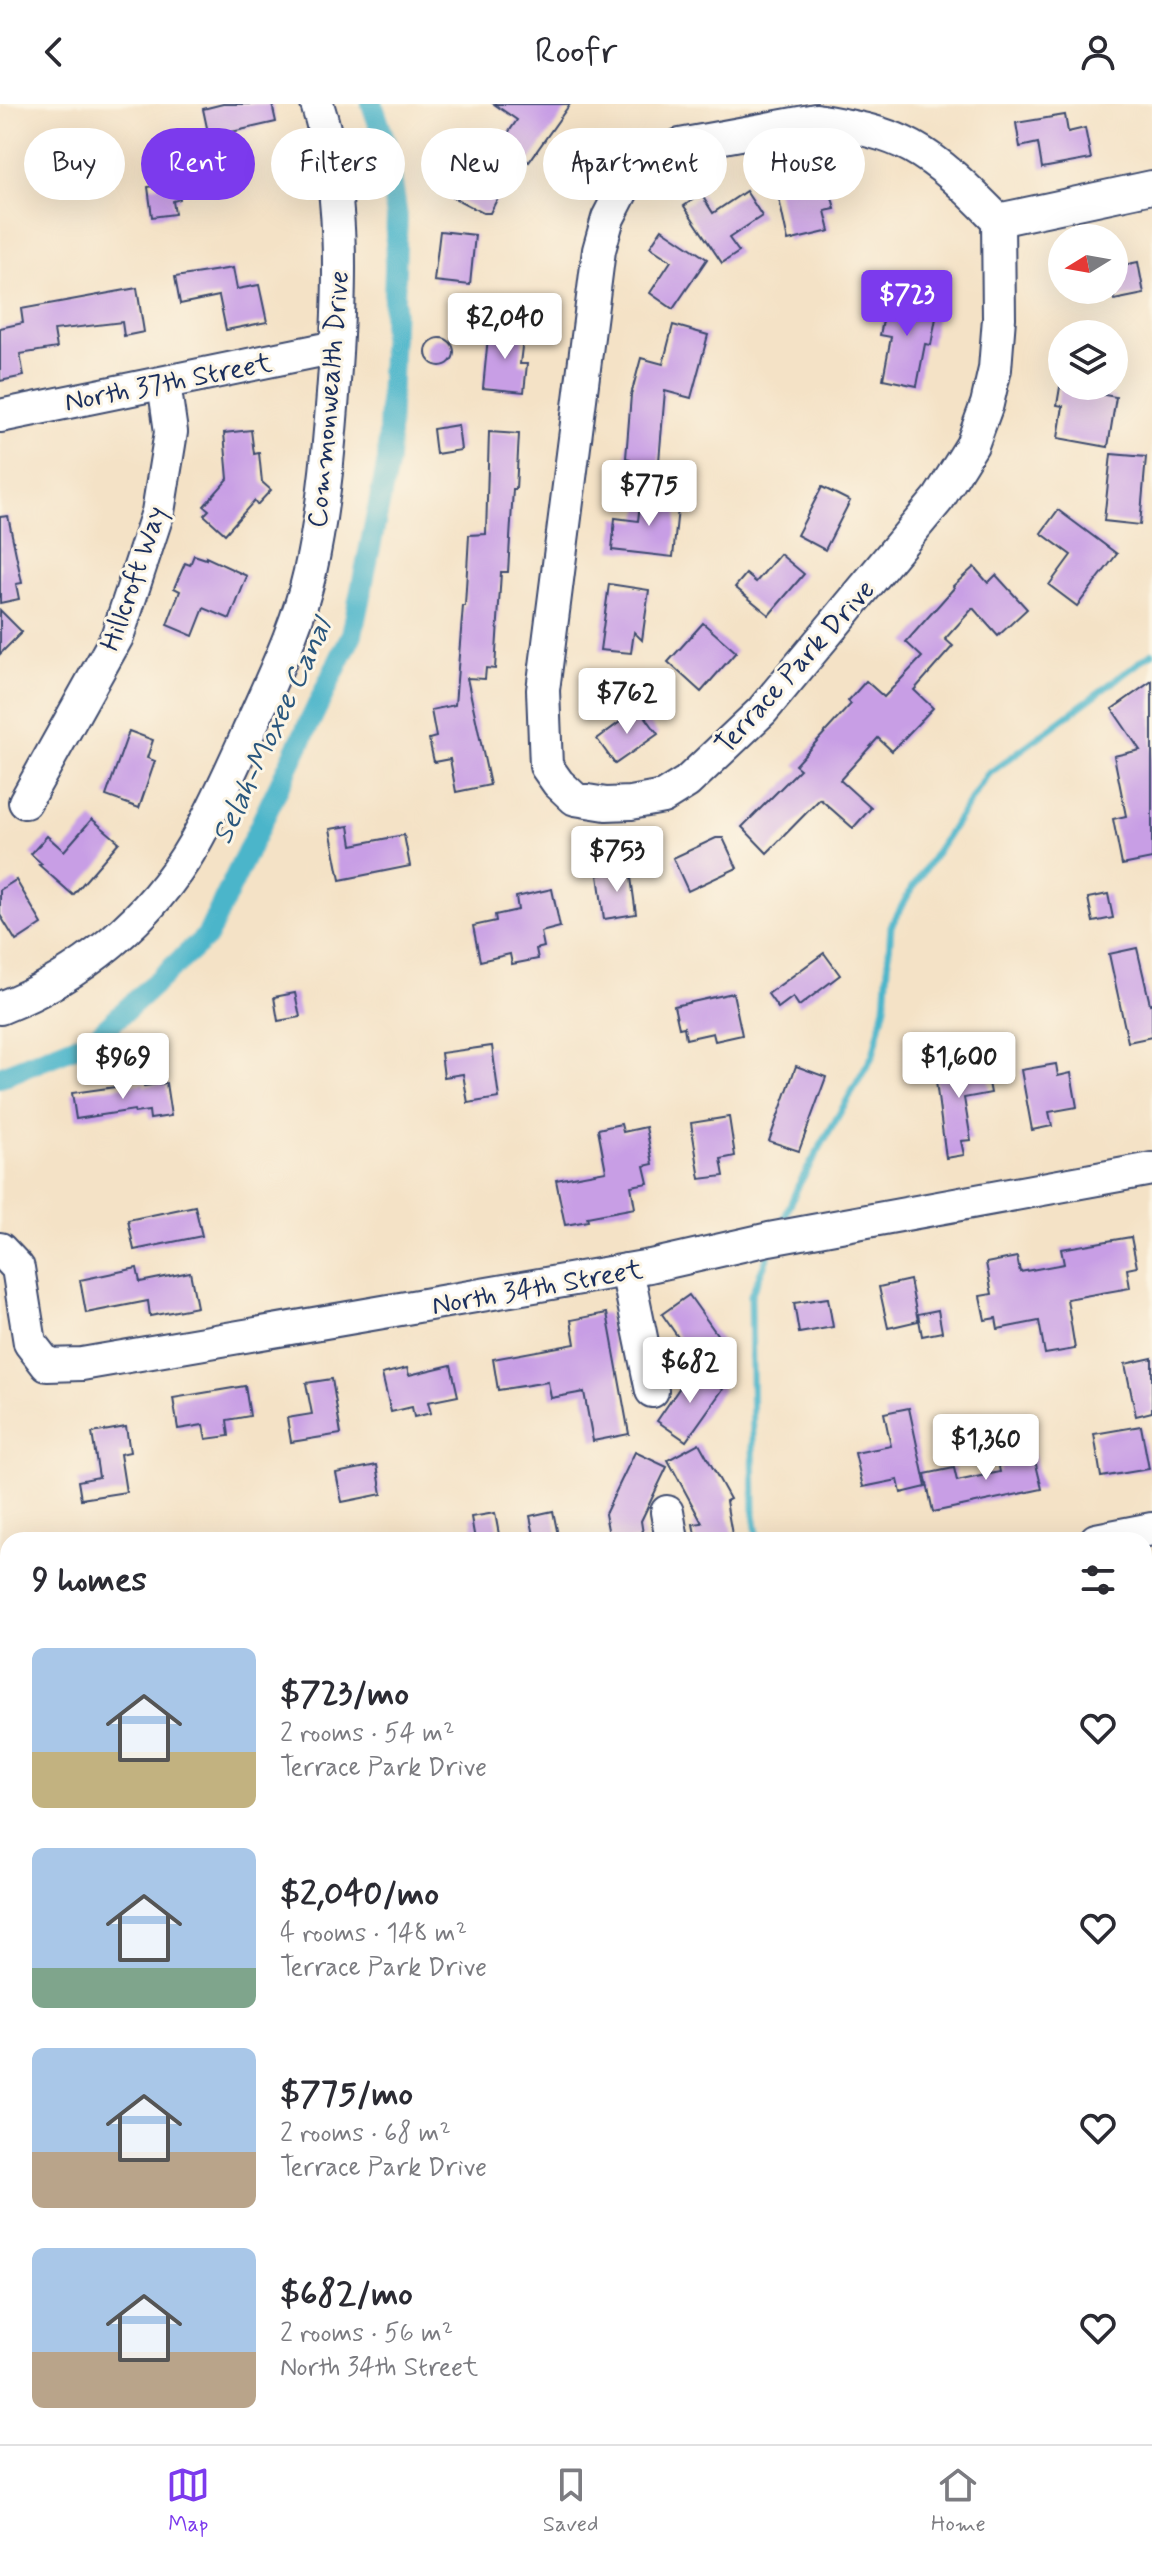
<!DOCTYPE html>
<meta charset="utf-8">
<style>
body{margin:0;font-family:Mynerve,sans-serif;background:#f7f7f7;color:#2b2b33;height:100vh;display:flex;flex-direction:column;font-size:30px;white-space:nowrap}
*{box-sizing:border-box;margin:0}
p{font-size:26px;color:#7c7c81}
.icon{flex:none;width:44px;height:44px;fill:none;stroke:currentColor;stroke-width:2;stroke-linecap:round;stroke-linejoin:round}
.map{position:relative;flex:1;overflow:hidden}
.details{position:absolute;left:0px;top:1428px;width:1152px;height:912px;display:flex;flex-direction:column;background:#fff;border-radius:24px 24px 0 0;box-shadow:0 8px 32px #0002}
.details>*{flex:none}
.banner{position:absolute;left:24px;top:24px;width:1104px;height:72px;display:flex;gap:16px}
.needle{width:52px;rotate:259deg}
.controls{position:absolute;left:1048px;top:120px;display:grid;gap:16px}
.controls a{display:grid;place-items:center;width:80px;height:80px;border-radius:50%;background:#fff;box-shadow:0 8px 32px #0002;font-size:40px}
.price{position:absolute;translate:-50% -68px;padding:0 18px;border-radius:8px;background:#fff;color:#222;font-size:26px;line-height:52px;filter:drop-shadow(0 2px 4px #0008)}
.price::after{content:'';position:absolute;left:50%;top:48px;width:24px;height:18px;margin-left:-12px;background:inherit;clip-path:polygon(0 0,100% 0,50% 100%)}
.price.active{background:#7c3aed;color:#fff}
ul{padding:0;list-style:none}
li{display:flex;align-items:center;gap:24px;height:200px;padding:0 32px}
li span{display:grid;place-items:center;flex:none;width:224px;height:160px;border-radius:12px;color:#555}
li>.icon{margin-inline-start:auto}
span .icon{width:96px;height:96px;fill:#fffc;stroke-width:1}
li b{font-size:34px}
h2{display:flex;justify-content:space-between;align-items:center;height:96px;padding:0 32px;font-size:34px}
.pill{padding:0 28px;border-radius:36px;background:#fff;box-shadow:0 8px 32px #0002;font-size:28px;line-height:72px}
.pill.active{background:#7c3aed;color:#fff}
header{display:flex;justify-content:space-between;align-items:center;height:104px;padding:0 32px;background:#fff;font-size:36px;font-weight:600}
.dock{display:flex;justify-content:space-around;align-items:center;height:112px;border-top:2px solid #e1e1e2;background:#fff;font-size:22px;color:#7c7c81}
.dock a{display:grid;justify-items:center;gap:4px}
.dock .active{color:#7c3aed}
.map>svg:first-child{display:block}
.green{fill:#9cdf96;stroke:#5c877a;stroke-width:2}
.water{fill:#4cb5ca;stroke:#347294;stroke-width:2}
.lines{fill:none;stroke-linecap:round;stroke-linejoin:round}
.stream{stroke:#4cb5ca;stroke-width:7}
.canal{stroke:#4cb5ca;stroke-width:22}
.building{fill:#c89ee5}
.minor-casing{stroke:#3c4a6e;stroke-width:36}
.minor{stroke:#fff;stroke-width:32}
.labels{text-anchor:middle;stroke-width:6;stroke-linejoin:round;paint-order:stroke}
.street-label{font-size:28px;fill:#1b2f5e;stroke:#fcf5e5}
.water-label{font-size:30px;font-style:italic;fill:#2a577e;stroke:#fcf5e5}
</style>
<header><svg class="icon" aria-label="back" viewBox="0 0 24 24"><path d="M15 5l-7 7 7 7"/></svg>Roofr<svg class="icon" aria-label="person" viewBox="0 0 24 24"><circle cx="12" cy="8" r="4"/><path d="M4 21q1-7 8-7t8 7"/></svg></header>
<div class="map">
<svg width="1152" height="2340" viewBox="0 0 1152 2340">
<rect width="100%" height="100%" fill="#fcf5e5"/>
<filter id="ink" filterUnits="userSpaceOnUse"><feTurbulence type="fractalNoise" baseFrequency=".0125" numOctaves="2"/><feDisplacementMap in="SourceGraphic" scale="16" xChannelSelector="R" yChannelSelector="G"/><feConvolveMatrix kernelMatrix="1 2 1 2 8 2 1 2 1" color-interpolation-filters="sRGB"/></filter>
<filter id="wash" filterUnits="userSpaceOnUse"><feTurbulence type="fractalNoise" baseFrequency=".006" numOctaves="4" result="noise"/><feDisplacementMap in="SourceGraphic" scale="32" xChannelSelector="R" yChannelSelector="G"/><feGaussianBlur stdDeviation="1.8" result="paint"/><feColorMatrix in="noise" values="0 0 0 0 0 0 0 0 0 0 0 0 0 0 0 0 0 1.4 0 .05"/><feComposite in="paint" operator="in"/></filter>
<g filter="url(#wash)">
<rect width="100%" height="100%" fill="#f4e2c6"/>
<path class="green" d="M1152 1452V2340H0V1676L8 1674V2332H1144V1454Z"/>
<path class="water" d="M1144 2117 1152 2118V2230L1144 2238Z"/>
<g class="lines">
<g class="stream">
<path d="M784 1115 798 1082 873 951 885 902 891 822 908 791 987 671 1152 549"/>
<path d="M758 1436 754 1411 751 1191 768 1152"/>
<path d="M468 2340 472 2332"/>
</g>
<path class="canal" d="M0 973 94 935 207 832 352 530 388 357 397 113 387 44 372 0"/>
</g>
<g id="blocks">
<g class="building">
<path d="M223 0H272L276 18 209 33 203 5Z"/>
<path d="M494 0H570L529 58 520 51 490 109H483L441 87 461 48 486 61 517 16Z"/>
<path d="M1065 11 1068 28 1085 24 1091 55 1042 64 1038 39 1020 43 1016 19Z"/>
<path d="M808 74 809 81 828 77 835 105 825 107 830 127 788 137 776 81Z"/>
<path d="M177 78 180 95 173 97 175 110 152 113 148 83Z"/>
<path d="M746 87 762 112 729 134 739 148 722 159 684 102 701 90 713 109Z"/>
<path d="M662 125 707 155 673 205 650 189 671 157 650 143Z"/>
<path d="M440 127 475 131 470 181 434 177Z"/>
<path d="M1138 158 1144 190 1114 196V163Z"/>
<path d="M233 164 237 185 259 181 267 218 226 226 219 192 180 200 175 173Z"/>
<path d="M137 184 144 228 124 232 122 218 54 226 57 244 20 250 24 272 0 277V224L23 219 21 205Z"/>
<path d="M888 193 938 203 931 241 925 240 917 282 883 275 891 233 880 231Z"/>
<path d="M673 221 708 231 691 294 665 287 658 369 629 366 630 355 626 354 631 291 641 254 663 260Z"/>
<path d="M489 223 524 226 520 260H527L524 288 483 284Z"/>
<circle cx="440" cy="248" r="14"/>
<path d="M1060 283 1116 293 1108 343 1058 334 1063 302 1057 301Z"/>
<path d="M458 321 461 346 436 350 433 325Z"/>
<path d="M251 326 254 350 259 349 262 378 271 386 257 401 254 397 225 430 204 411 209 406 204 402 228 375 224 329Z"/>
<path d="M489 328 519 330 516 385H513L508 468H501L495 565 486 564 485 575 467 574 490 681 456 688 450 655 434 658 429 635 436 633 431 606 455 601 463 502H465L469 431 486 430Z"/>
<path d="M1111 350 1146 353 1140 421 1104 417Z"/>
<path d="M822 383 850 397 825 446 797 431Z"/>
<path d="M641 391 679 395 673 453 612 446 615 414 638 417Z"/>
<path d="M1058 406 1117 450 1077 502 1049 481 1071 451 1041 429Z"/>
<path d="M8 412 22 479 16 480 19 495 0 499V413Z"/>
<path d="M780 450 804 470 769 511 735 483 746 470 756 478Z"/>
<path d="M194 451 206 455V453L247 472 230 515 204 504 193 532 167 521 180 487 174 484 185 459 190 461Z"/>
<path d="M974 463 988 479 996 471 1027 505 998 532 973 504 945 535 953 542 914 586 933 604 892 647 878 634 840 676 871 704 853 724 820 695 767 749 742 723 800 665 795 661 851 600 848 597 866 577 884 593 922 553 906 538 954 484 953 482Z"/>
<path d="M609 480 649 486 642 536 634 528 631 549 600 546Z"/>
<path d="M0 506 22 528 0 550Z"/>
<path d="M703 519 736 548 701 588 668 558Z"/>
<path d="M1152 577V755L1122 761 1113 715 1126 712 1114 652 1140 646 1112 605Z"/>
<path d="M639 604 658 630 615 660 597 635Z"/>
<path d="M129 627 153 636 147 654 155 657 139 704 106 692Z"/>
<path d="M92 715 119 738 73 791 39 761 42 760 31 750 47 732 64 747Z"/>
<path d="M349 722 352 741 404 731 410 762 340 776 330 725Z"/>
<path d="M716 734H723L737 764 688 787 673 754Z"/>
<path d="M630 766 636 810 604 815 598 771Z"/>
<path d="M16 776 42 820 16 837 0 811V786Z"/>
<path d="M552 785 560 823 541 828 544 843 536 845 538 855 512 860 510 850 480 857 473 822 496 817 495 811 518 806 516 793Z"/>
<path d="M1108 790 1113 814 1093 818 1088 794Z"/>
<path d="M1137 844 1150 900 1152 899V933L1128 938 1109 850Z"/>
<path d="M824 849 840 871 799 902 793 893 778 904 768 890Z"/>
<path d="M295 889 300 913 278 917 274 893Z"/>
<path d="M733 889 742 931 715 937 713 929 686 935 684 923 679 924 674 902Z"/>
<path d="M492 942 499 994 468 999 463 970 444 973 441 949Z"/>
<path d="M984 953 991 989 964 994 971 1036 961 1037 964 1051 946 1054 935 970 949 967 948 960Z"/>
<path d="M1056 960 1058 972 1071 969 1077 1003 1049 1008 1052 1022 1032 1026 1021 966Z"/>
<path d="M796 962 826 973 799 1047 769 1037Z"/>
<path d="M144 979V982L166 979 171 1012 150 1015 149 1007 135 1009 134 1006 76 1015 72 989Z"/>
<path d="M729 1013 735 1052 721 1055 724 1072 700 1075 691 1019Z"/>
<path d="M621 1020 623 1028 646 1023 653 1060 644 1062 648 1079 631 1082 635 1104 587 1113 588 1117 565 1121 556 1076 606 1067 598 1025Z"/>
<path d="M195 1102 202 1132 134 1146 128 1116Z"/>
<path d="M1131 1133 1137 1163 1127 1165 1130 1184 1067 1195 1075 1245 1045 1250 1039 1217 998 1225 996 1214 985 1216 980 1192 992 1190 986 1159 1017 1153 1020 1168 1064 1160 1061 1145Z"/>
<path d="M137 1164 140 1178 190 1168 197 1203 150 1212 148 1197 86 1209 80 1176Z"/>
<path d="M910 1176 918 1217 888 1224 879 1183Z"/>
<path d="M689 1191 726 1243 698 1262 662 1210Z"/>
<path d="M828 1194 833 1223 799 1229 794 1199Z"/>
<path d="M938 1206 942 1228 922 1232 918 1210Z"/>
<path d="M607 1209 629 1330 593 1337 584 1288 551 1294 548 1278 498 1286 493 1255 575 1240 571 1216Z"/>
<path d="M1152 1254V1308L1136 1312 1125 1260Z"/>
<path d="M451 1261 458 1292 428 1298 431 1309 414 1313 412 1303 391 1308 382 1270 407 1264 409 1271Z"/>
<path d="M693 1264 723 1285 686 1337 657 1317Z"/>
<path d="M332 1275 341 1330 291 1338 287 1314 312 1310 306 1279Z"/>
<path d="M245 1282 250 1312 227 1316 229 1332 206 1335 203 1321 178 1325 173 1294Z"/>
<path d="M909 1304 926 1383 901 1389 898 1376 863 1383 855 1349 891 1342 884 1309Z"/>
<path d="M1141 1322 1149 1365 1101 1373 1094 1330Z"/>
<path d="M126 1323 130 1348 120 1350 126 1388 81 1395 78 1377 99 1373 92 1329Z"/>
<path d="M699 1339 730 1395 726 1397 733 1436H696L693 1420 702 1419 668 1356Z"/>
<path d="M1031 1340 1042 1385 933 1408 925 1370 954 1364 957 1377 1000 1368 996 1349Z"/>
<path d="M635 1348 667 1363 641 1417 644 1436H610L605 1410Z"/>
<path d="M377 1361 382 1390 342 1398 336 1369Z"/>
<path d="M553 1407 559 1436H535L530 1412Z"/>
<path d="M495 1409 500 1436H475L471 1413Z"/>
</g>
</g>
</g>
<g filter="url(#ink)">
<use href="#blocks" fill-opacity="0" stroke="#3c4a6e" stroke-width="2"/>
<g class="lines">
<g class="minor-casing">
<g id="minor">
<path d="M816 16C848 22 883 27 912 43 945 61 972 90 998 116L999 214 995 265 987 300 972 341 939 394 762 607 687 678 663 693 631 699 606 700 575 695 558 679 546 662 543 586 599 146 608 114 625 81 652 57 680 41Z"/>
<path d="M998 116 1152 83"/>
<path d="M0 312 336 243"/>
<path d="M25 698 117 533 158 408 171 328 164 279"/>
<path d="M0 904C80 873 151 815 194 740 216 701 234 660 252 620 274 570 298 521 310 468 325 400 330 332 335 264 341 177 344 84 317 0"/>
<path d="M0 1145 18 1164 30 1239 47 1261 82 1260 650 1162 769 1135 1152 1065"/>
<path d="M627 1166 652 1287"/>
<path d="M667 1408 672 1436"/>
<path d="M1096 1436 1152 1425"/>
<path d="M1144 1598 1152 1600"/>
<path d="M0 1654 8 1652"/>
<path d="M0 1778 8 1772"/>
<path d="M1144 1836 1152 1831"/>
<path d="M0 1987 8 2006"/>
<path d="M0 2189 8 2191"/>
<path d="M1144 2317 1152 2313"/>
<path d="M167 2332 169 2340"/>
<path d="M625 2332 628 2340"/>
<path d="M320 2340V2332"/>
<path d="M658 2340 663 2332"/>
<path d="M994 2340 1015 2333 1057 2332"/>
<path d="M1099 2340 1115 2332"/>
</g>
</g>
<use href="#minor" class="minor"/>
</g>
</g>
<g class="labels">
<g class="street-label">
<text transform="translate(168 277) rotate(-11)" y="10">North 37th Street</text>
<text transform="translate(327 295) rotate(-85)" y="10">Commonwealth Drive</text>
<text transform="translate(132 474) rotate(-71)" y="10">Hillcroft Way</text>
<text transform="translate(794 562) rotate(-48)" y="10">Terrace Park Drive</text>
<text transform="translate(537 1182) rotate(-10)" y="10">North 34th Street</text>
</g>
<g class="water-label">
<text transform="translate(271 627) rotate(-65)" y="10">Selah-Moxee Canal</text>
</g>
</g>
</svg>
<div class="controls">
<a><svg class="needle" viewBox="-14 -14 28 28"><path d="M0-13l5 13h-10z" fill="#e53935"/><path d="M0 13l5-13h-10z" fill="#7c7c81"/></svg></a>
<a><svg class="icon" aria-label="layers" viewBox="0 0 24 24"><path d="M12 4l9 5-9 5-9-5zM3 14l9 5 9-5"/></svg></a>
</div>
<b class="price active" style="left:907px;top:234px">$723</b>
<b class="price" style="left:505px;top:257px">$2,040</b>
<b class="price" style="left:649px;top:424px">$775</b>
<b class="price" style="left:627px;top:632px">$762</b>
<b class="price" style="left:617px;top:790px">$753</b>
<b class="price" style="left:959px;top:996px">$1,600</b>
<b class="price" style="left:123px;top:997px">$969</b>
<b class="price" style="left:690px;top:1301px">$682</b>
<b class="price" style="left:986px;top:1378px">$1,360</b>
<div class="banner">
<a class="pill">Buy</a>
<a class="pill active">Rent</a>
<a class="pill">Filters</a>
<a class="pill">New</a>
<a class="pill">Apartment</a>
<a class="pill">House</a>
</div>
<section class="details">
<h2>9 homes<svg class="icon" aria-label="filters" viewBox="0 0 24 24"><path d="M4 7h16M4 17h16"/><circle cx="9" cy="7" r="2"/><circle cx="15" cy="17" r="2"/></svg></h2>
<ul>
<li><span style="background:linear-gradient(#a9c7e8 65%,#c2b280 0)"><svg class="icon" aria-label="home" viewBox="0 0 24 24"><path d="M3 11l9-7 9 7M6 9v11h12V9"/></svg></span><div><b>$723/mo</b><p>2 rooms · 54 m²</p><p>Terrace Park Drive</p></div><svg class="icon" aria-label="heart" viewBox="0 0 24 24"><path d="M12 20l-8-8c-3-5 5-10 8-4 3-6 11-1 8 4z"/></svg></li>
<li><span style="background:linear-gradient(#a9c7e8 75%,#7fa58c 0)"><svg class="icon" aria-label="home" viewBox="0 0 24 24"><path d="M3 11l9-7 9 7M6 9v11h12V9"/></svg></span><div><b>$2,040/mo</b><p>4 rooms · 148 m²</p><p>Terrace Park Drive</p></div><svg class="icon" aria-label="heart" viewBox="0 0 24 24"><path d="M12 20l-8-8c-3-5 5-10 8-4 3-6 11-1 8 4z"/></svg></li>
<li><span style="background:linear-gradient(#a9c7e8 65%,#b9a48a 0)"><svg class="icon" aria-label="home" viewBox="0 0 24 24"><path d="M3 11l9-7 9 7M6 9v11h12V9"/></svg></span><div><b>$775/mo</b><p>2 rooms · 68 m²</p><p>Terrace Park Drive</p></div><svg class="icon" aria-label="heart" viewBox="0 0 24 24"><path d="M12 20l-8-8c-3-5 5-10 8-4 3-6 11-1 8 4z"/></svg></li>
<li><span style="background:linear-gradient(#a9c7e8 65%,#b9a48a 0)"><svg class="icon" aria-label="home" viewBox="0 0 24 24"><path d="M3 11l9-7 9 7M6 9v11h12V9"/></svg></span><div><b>$682/mo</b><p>2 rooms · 56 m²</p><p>North 34th Street</p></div><svg class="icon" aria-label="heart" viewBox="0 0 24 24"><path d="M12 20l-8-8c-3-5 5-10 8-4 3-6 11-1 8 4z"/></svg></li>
</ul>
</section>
</div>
<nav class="dock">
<a class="active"><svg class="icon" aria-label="map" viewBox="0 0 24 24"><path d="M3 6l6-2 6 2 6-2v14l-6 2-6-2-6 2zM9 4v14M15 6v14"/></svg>Map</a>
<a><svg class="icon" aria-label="saved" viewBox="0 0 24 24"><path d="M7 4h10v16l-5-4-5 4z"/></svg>Saved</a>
<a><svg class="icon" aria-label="home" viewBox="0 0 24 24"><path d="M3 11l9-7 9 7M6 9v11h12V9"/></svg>Home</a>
</nav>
